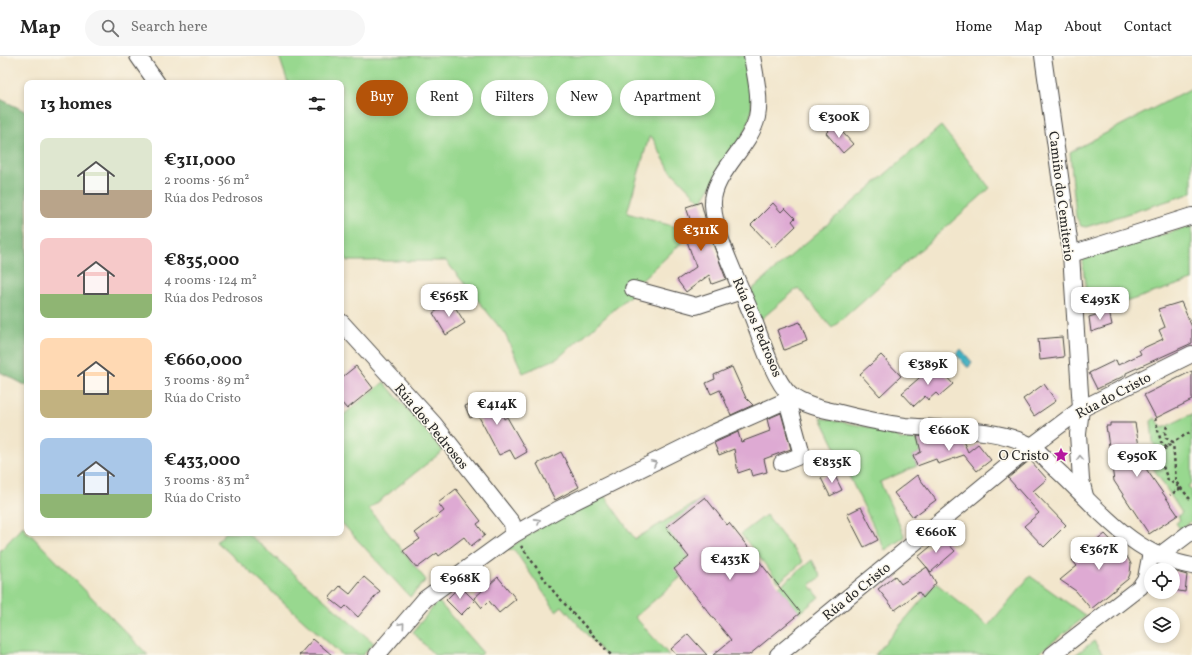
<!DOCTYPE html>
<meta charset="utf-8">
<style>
body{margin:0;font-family:Vollkorn,serif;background:#f6f6f6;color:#222;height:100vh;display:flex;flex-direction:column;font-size:15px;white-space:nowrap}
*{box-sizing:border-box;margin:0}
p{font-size:13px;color:#767676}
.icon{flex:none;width:22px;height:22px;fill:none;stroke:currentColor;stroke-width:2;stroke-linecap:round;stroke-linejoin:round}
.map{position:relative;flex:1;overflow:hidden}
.side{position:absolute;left:24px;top:24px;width:320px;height:456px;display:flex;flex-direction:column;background:#fff;border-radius:8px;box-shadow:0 2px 6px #0003}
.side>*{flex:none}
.hud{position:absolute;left:356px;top:24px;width:380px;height:36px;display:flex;gap:8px}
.fabs{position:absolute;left:1144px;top:507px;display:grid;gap:8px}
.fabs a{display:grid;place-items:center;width:36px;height:36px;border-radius:50%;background:#fff;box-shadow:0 2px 6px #0003;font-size:20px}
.price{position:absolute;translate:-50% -34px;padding:0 9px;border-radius:8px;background:#fff;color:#222;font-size:13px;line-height:26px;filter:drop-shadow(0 1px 2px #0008)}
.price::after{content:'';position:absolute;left:50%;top:24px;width:12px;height:9px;margin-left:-6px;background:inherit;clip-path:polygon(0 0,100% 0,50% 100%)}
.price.on{background:#b45309;color:#fff}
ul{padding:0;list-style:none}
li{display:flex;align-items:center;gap:12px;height:100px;padding:0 16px}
li span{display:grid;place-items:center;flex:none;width:112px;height:80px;border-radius:8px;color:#555}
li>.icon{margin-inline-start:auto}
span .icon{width:48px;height:48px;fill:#fffc;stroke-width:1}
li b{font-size:17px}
h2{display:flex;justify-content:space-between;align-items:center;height:48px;padding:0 16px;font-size:17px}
.pill{padding:0 14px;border-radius:18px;background:#fff;box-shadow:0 2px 6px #0003;font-size:14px;line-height:36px}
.pill.on{background:#b45309;color:#fff}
header{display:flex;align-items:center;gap:24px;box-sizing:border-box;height:56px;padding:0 20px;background:#fff;border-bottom:1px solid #e0e0e0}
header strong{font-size:19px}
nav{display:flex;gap:22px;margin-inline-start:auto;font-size:14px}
.search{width:280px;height:36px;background:#f6f6f6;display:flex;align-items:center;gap:10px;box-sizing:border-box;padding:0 14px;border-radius:22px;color:#767676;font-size:15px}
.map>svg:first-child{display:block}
.green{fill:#98d88f;stroke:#62825d}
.forest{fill:#7ab87a;stroke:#527252}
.water{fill:#42afc0;stroke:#366d76}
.building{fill:#deaad3}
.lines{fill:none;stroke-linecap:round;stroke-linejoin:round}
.minor-casing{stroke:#494743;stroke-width:18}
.path{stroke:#494743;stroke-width:2.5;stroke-dasharray:3 3;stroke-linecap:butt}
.minor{stroke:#fff;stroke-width:16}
.oneway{stroke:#a0a0a0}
.labels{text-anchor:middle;stroke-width:3;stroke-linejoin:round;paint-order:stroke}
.street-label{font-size:14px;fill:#2b2b2b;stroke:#fbf7ec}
.poi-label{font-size:14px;fill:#2b2b2b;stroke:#fbf7ec;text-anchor:end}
</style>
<header>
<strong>Map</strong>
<div class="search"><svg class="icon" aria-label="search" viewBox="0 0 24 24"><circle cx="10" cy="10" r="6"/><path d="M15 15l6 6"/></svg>Search here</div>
<nav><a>Home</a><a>Map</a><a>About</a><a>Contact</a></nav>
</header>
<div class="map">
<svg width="1192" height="599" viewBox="0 0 1192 599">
<rect width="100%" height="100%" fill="#fbf7ec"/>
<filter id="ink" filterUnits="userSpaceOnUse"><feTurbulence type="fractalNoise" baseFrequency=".025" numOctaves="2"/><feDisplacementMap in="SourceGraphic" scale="8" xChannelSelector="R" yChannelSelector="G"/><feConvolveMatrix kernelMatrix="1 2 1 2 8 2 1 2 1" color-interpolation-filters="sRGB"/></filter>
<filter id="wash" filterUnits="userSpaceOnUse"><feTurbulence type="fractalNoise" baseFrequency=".012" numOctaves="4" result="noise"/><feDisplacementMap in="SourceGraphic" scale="16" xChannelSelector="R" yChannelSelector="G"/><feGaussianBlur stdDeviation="0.9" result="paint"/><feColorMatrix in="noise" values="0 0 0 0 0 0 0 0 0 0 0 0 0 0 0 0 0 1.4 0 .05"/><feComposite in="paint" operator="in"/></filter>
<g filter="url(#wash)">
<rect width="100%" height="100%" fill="#f2e6cc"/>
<g class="green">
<path d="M279 0H748L752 54 747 72 701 146 669 113 652 81H649L627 157 693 176 637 229 631 239 558 302 523 317 505 278 446 205H347L341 188V27H288Z"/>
<path d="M1192 32V136L1186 139 1086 171 1081 170 1076 161 1070 96Z"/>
<path d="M941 70 990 132 832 272 798 232 760 264 749 236Z"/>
<path d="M1192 170V224L1089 258 1082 202Z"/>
<path d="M384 326 443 395 369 453 426 524 410 541 341 466V361Z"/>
<path d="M1192 358V427L1188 430 1192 435V465L1180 473 1176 467 1180 464 1178 460 1182 457 1150 407 1161 404 1153 386 1151 365 1155 362 1163 372Z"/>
<path d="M821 362 894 376 901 384 917 383 921 396 913 400 917 410 880 426 905 481 885 494Z"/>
<path d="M603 438 635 483 705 441 666 472 689 501 681 521 635 561 669 599H605L562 550 556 555 515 495 508 493 559 458Z"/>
<path d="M766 459 803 506 779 526 741 478Z"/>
<path d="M23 470 27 477H29L148 599H0V495Z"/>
<path d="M225 477H247L374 587 363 599H342L217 486Z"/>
<path d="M812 504 821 521 810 529 819 541 800 557 779 531Z"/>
<path d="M1030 520 1086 560 1036 599H875L936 527 988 570Z"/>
<path d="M438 545 483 597 481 599H434L413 576Z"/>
<path d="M1094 585 1103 599H1075Z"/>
</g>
<path class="forest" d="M0 43 27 56V330L0 316Z"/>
<path class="water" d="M961 293 972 306 969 311H967L956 298Z"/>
<g id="blocks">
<g class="building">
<path d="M835 68 853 88 843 97 826 77Z"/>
<path d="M701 146 709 177 726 223 712 228 709 219 686 236 677 224 696 211 687 185 696 181 686 151Z"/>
<path d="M773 147 781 156 785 152 795 162 792 165 796 170 773 192 751 169Z"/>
<path d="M452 246 465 267 446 279 433 257Z"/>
<path d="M1181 246 1192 271V287L1126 317V319L1097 333 1089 317 1116 304 1118 309 1141 298 1139 294 1163 283 1159 274 1165 271 1158 253Z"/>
<path d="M1109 255 1112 269 1091 276 1089 261Z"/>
<path d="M800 266 807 285 784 294 777 274Z"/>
<path d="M1062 281 1064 301 1040 304 1038 283Z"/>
<path d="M881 299 901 320 880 340 860 318Z"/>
<path d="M935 308 953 328 939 340 936 337 928 344 925 340 914 350 902 337Z"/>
<path d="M356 310 373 332 347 353 341 346V322Z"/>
<path d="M732 311 746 342 753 349 731 359 720 334 711 338 706 327 715 323 714 319Z"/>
<path d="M1192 315V344L1156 362 1144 339Z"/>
<path d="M1044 328 1056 345 1034 360 1023 343Z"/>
<path d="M493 338 504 363 507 361 527 396 515 403 510 394 499 399 478 359 470 362 465 350Z"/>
<path d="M781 357 791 393 764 403 767 416 752 420 750 413 738 417 734 393 719 399 714 387 738 376 741 386 770 375 767 363Z"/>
<path d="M1110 367H1135L1142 407 1178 459 1149 478 1114 425 1106 370H1110Z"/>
<path d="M917 380 962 383 968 396 978 388 991 404 977 415 964 399 938 408 936 403 917 410 913 400 921 396Z"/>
<path d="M561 396 579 431 555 444 537 408Z"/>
<path d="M1030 404 1047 423 1033 435 1066 469 1044 491 1024 470 1039 457 1008 422Z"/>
<path d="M833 416 842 434 830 440 821 422Z"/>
<path d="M917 419 936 444 913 461 894 437Z"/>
<path d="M456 433 481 465 477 468 485 479 471 490 464 481 439 500 437 497 417 512 403 495 420 483 415 477 444 455 438 447Z"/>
<path d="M705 441 727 469 729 467 800 557 749 599H713L731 584 674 513 689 501 666 472Z"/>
<path d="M861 451 878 484 864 491 847 458Z"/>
<path d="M1105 478 1128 502 1131 508 1130 518 1128 523 1091 553 1076 535 1060 524 1077 510 1072 504Z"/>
<path d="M942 481 955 495 931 516 918 501Z"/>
<path d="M927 511 936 527 923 542 919 536 895 554 878 533 895 520 901 528Z"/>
<path d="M1173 515 1187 519 1185 536 1173 534Z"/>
<path d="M364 521 380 535 358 561 346 550 343 553 329 542 340 530 350 538Z"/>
<path d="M498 521 516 543 499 557 489 545 482 552 474 542Z"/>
<path d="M460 530 475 545 461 559 446 544Z"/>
<path d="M688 578 707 599H676L671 593Z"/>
<path d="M313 583 332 599H299Z"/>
</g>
</g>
</g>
<g filter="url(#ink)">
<use href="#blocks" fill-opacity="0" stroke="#494743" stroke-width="1"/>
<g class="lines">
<g class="minor-casing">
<g id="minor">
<path d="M138 0 157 27"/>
<path d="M752 0C755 19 761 42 757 61 751 90 711 119 713 149 714 178 740 229 751 257 760 279 773 323 790 339 802 349 821 353 836 356 859 362 882 367 905 370 944 374 995 371 1030 389 1036 392 1051 409 1057 414 1098 452 1133 500 1192 510"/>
<path d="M1043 0 1071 198 1081 353 1078 378 1081 424 1085 440"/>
<path d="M1071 198 1192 160"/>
<path d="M633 233 696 250 742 235"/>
<path d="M341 266 434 368 512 467 513 479"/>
<path d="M782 407 802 399 788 348 790 339"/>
<path d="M1159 500 1192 475"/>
<path d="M377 599 425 543 513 479 557 454 713 377 783 346 790 339"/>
<path d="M778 599 1032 390 1081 353 1192 298"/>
<path d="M1052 599 1140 531 1146 522 1151 496"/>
</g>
</g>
<g class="path">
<path d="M1155 362 1161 386 1167 392"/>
<path d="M1159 398 1173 386 1166 382 1165 376 1167 370"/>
<path d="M1161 405 1168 424 1181 432 1170 439"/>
<path d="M1190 443 1176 426 1173 386 1192 375"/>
<path d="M521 490 554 536 611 599"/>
</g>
<use href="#minor" class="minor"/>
</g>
<defs><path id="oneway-chevron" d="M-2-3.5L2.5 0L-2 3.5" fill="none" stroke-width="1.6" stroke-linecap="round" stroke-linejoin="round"/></defs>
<g class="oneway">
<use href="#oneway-chevron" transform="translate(1080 402) rotate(-93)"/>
<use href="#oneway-chevron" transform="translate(654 407) rotate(-27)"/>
<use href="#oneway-chevron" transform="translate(538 465) rotate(-29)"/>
<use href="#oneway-chevron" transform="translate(402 569) rotate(-49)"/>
</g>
</g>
<defs>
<g id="sight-bare" transform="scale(1.2)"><path d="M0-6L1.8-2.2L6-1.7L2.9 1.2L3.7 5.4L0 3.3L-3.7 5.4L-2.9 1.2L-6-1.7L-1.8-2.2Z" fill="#b5179e" stroke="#fbf7ec" stroke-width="2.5" paint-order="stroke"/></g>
</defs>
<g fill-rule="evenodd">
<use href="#sight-bare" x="1061" y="399"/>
</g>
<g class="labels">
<g class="street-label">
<text transform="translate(1062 140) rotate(83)" y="5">Camiño do Cemiterio</text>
<text transform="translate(758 271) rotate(67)" y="5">Rúa dos Pedrosos</text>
<text transform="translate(1113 339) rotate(-28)" y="5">Rúa do Cristo</text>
<text transform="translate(432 370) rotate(50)" y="5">Rúa dos Pedrosos</text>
<text transform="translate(856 535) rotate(-39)" y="5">Rúa do Cristo</text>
</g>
<g class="poi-label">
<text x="1049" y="404">O Cristo</text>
</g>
</g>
</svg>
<div class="fabs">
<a><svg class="icon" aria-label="locate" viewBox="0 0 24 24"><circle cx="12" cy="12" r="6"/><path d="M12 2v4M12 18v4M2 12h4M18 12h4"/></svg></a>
<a><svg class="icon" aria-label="layers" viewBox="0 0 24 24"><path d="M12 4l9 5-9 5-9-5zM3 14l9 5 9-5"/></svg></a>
</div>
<b class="price" style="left:839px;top:83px">€300K</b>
<b class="price on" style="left:701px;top:196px">€311K</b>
<b class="price" style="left:449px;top:262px">€565K</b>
<b class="price" style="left:1100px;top:265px">€493K</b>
<b class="price" style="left:928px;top:330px">€389K</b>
<b class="price" style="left:497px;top:370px">€414K</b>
<b class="price" style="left:949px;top:396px">€660K</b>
<b class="price" style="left:1137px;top:422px">€950K</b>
<b class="price" style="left:832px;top:428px">€835K</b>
<b class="price" style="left:936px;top:498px">€660K</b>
<b class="price" style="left:1099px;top:515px">€367K</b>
<b class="price" style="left:730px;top:525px">€433K</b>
<b class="price" style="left:460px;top:544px">€968K</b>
<div class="hud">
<a class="pill on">Buy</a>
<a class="pill">Rent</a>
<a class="pill">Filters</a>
<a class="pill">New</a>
<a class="pill">Apartment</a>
</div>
<section class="side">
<h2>13 homes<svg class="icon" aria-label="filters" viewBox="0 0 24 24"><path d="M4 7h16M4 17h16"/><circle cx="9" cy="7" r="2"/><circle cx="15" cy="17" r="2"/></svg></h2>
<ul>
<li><span style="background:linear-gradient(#dfe7d0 65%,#b9a48a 0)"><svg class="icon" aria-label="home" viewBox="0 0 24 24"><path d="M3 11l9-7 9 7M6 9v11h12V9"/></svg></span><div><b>€311,000</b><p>2 rooms · 56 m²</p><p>Rúa dos Pedrosos</p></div></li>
<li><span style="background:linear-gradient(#f6c9c9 70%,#8fb573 0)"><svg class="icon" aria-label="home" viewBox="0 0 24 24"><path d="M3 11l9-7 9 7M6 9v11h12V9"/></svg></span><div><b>€835,000</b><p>4 rooms · 124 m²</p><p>Rúa dos Pedrosos</p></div></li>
<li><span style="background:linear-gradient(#ffd9b3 65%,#c2b280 0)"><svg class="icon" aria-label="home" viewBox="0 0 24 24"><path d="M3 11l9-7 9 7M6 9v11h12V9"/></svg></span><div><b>€660,000</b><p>3 rooms · 89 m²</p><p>Rúa do Cristo</p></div></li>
<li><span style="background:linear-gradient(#a9c7e8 70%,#8fb573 0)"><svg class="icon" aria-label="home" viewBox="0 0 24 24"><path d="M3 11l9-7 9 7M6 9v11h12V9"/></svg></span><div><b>€433,000</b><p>3 rooms · 83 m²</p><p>Rúa do Cristo</p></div></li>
</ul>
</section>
</div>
